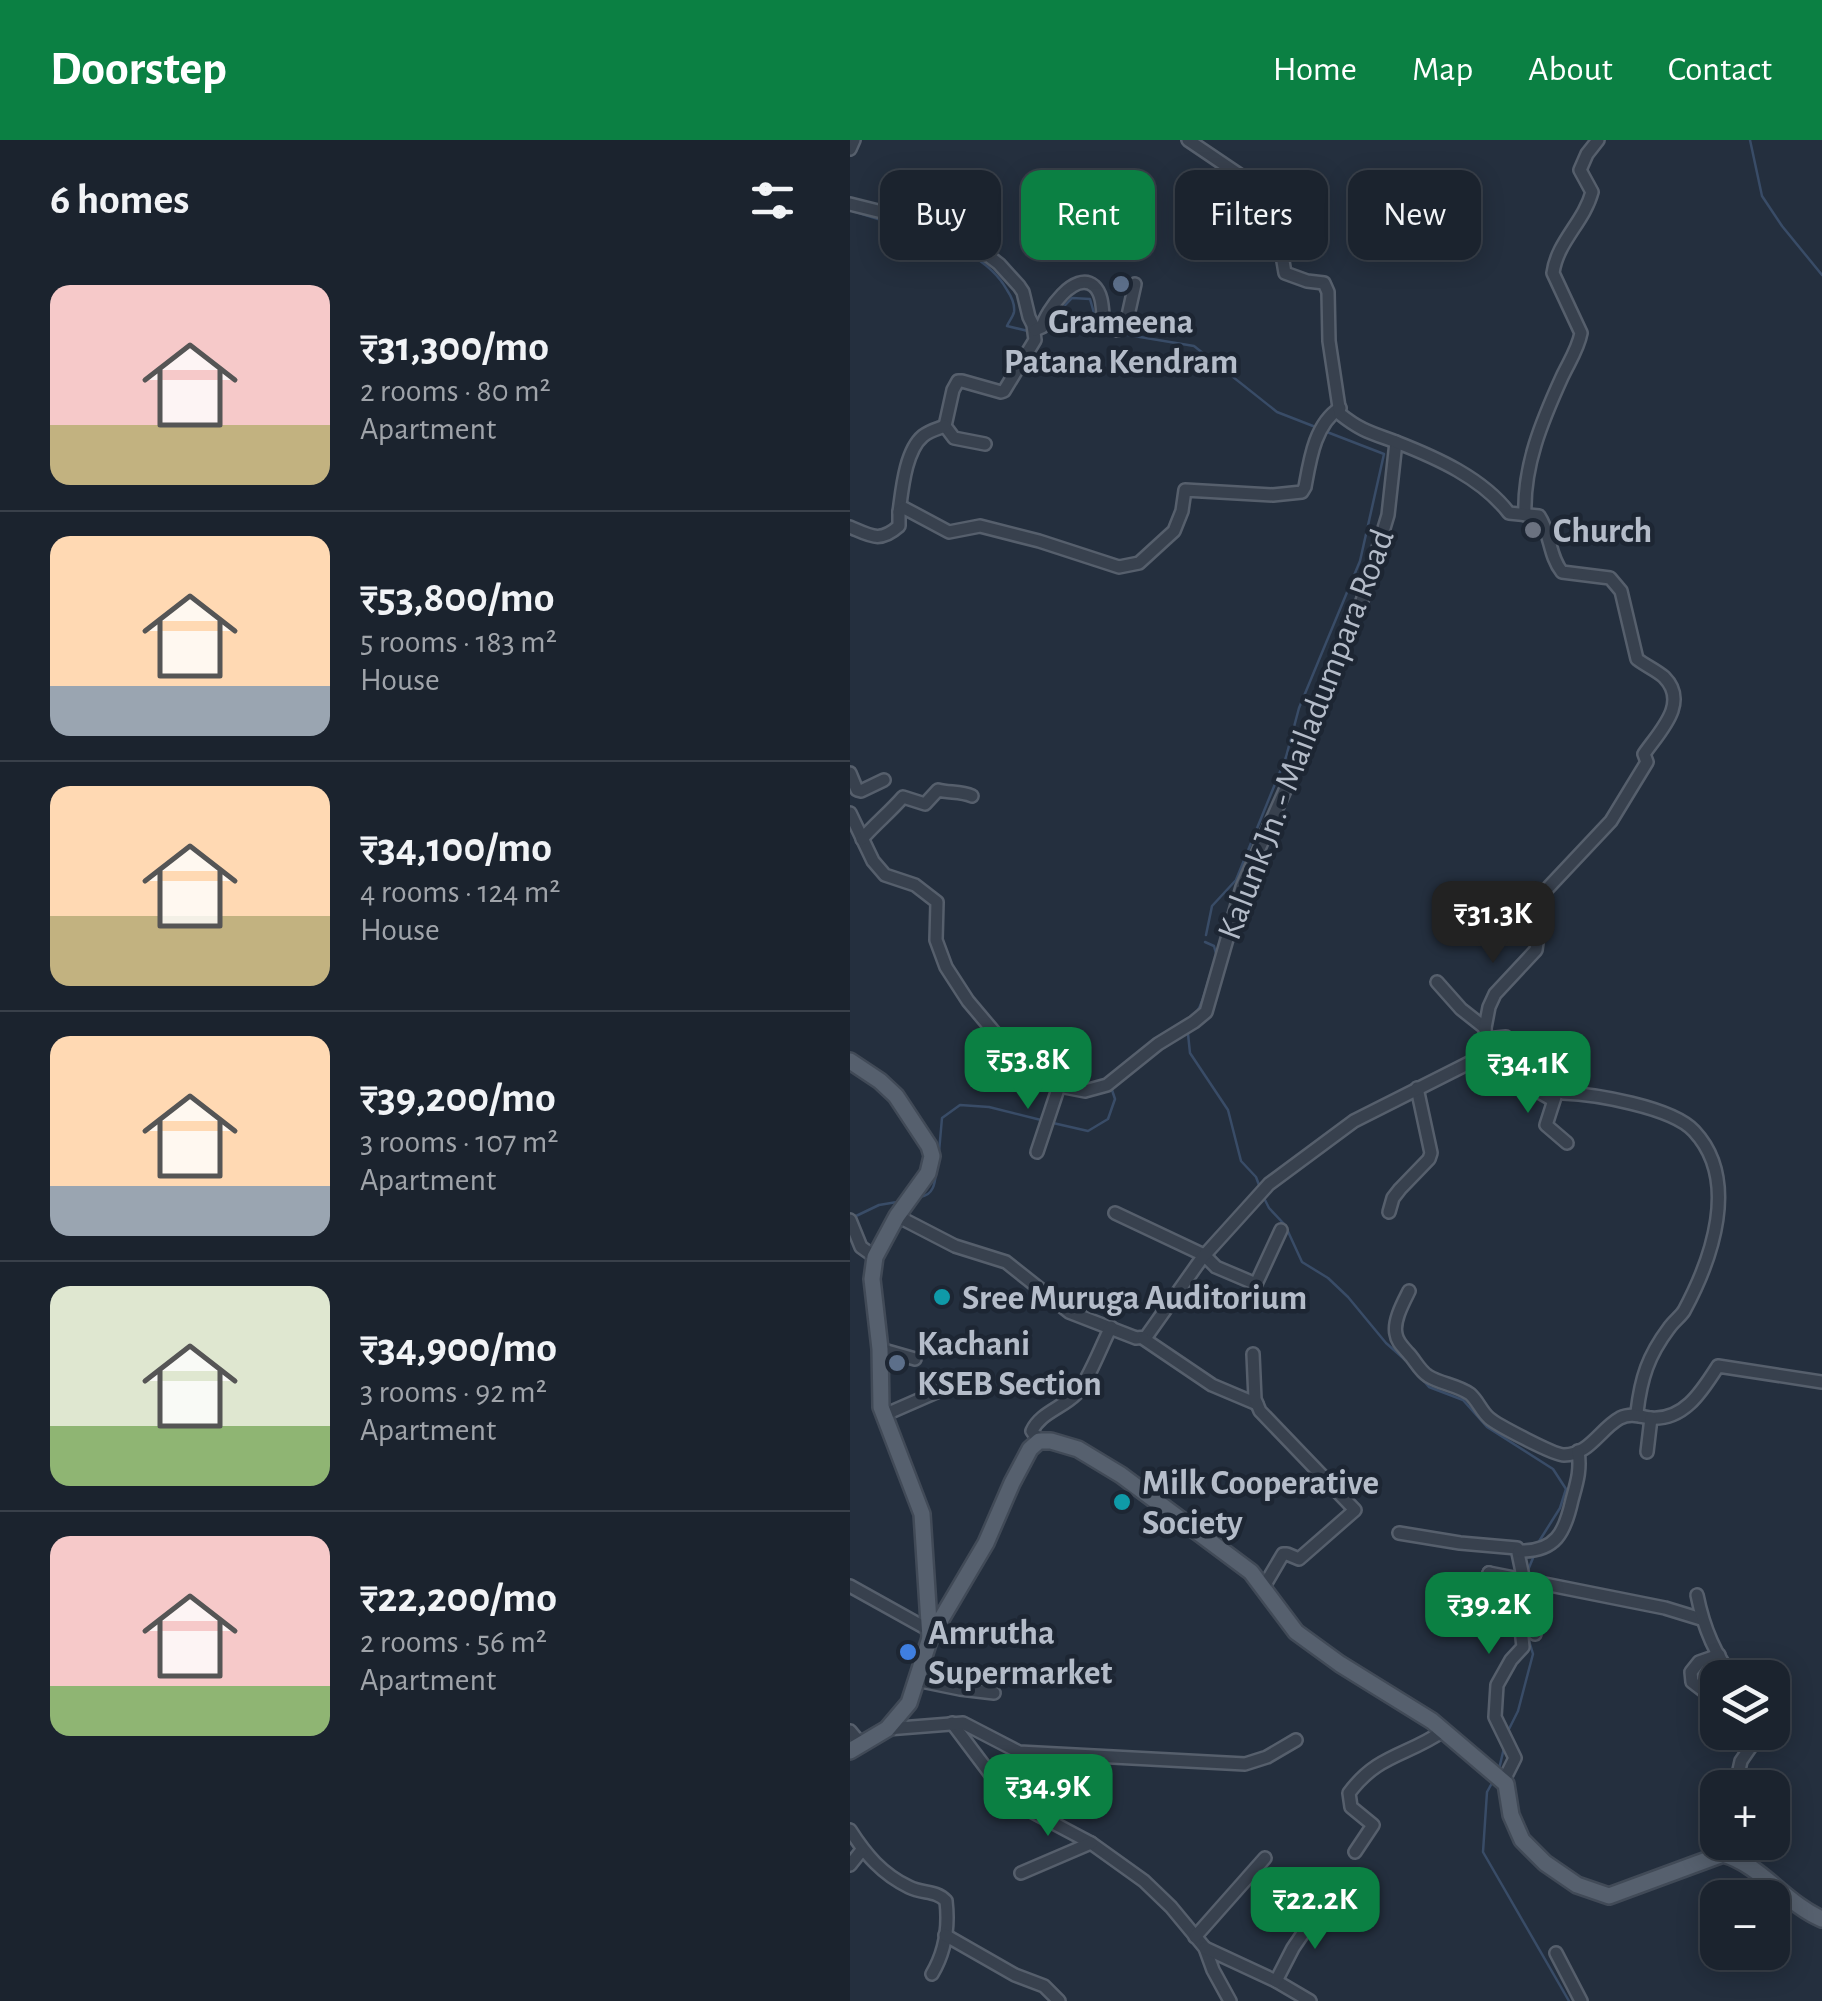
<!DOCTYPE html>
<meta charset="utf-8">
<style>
body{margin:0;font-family:"Alegreya Sans",sans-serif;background:#242b36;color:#f1f3f6;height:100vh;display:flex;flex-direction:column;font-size:38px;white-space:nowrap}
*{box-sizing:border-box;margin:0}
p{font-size:32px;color:#a0a4aa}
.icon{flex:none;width:55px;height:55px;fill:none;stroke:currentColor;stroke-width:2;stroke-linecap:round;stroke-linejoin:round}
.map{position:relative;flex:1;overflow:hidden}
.sheet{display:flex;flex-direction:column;background:#1b232e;width:850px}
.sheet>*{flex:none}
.hud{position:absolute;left:30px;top:30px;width:790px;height:90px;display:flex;gap:20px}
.buttons{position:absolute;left:850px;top:1520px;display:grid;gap:20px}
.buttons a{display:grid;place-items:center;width:90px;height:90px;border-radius:20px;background:#1b232e;box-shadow:0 5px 25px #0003,0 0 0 2px #39404a;font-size:50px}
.price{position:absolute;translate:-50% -85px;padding:0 22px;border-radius:20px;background:#0b8043;color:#fff;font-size:32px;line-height:65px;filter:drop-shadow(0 2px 5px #0008)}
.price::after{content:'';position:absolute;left:50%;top:60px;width:30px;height:22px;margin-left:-15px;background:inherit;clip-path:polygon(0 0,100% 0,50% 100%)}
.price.on{background:#222;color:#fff}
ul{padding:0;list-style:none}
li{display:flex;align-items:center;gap:30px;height:250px;padding:0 50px}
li+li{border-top:2px solid #39404a}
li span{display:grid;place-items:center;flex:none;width:280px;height:200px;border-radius:20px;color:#555}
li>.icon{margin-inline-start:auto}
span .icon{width:120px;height:120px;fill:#fffc;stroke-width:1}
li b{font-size:42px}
h2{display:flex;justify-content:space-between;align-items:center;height:120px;padding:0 50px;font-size:42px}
.pill{padding:0 35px;border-radius:20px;background:#1b232e;box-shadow:0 5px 25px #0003,0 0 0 2px #39404a;font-size:35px;line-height:90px}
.pill.on{background:#0b8043;color:#fff}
header{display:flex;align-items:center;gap:60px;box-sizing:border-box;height:140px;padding:0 50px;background:#0b8043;color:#fff}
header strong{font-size:48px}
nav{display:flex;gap:55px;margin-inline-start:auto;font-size:35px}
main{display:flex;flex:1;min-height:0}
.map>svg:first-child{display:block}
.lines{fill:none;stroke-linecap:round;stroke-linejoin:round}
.stream{stroke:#394c67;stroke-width:2.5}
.minor-casing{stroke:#565f6c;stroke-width:16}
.major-casing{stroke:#414a57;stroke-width:20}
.minor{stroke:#38414e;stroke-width:11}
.major{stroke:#56606e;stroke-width:15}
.service-dot{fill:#5c6f8a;stroke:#1d2633;stroke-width:4}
.worship-dot{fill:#6b7280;stroke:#1d2633;stroke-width:4}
.culture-dot{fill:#0f9aa8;stroke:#1d2633;stroke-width:4}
.shop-dot{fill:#3f7fe0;stroke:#1d2633;stroke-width:4}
.labels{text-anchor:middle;stroke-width:9;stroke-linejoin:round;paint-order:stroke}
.poi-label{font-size:35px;font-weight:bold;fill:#b4bcc9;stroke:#1d2633;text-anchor:start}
.street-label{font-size:35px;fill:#b4bcc9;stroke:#1d2633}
</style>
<header>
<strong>Doorstep</strong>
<nav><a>Home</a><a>Map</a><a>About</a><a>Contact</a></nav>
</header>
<main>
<section class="sheet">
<h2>6 homes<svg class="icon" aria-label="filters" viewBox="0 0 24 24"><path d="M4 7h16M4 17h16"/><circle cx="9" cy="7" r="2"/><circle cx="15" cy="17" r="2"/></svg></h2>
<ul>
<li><span style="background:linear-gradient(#f6c9c9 70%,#c2b280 0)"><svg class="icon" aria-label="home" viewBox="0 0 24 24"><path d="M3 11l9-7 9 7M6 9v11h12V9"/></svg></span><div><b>₹31,300/mo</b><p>2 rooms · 80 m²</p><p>Apartment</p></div></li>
<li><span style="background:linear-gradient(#ffd9b3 75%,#9aa5b1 0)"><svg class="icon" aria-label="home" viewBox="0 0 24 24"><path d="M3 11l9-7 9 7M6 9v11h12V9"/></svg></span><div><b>₹53,800/mo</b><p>5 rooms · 183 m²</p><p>House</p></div></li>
<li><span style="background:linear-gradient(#ffd9b3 65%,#c2b280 0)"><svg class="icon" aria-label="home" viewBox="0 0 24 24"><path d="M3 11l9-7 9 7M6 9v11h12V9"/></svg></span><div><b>₹34,100/mo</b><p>4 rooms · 124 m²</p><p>House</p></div></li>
<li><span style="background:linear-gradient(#ffd9b3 75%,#9aa5b1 0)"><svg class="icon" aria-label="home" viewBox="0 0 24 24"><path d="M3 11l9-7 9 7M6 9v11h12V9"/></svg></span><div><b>₹39,200/mo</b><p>3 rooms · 107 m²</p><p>Apartment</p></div></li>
<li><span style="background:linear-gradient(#dfe7d0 70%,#8fb573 0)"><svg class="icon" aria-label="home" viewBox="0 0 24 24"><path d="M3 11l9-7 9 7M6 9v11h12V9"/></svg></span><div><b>₹34,900/mo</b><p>3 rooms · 92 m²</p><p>Apartment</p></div></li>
<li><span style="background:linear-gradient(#f6c9c9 75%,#8fb573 0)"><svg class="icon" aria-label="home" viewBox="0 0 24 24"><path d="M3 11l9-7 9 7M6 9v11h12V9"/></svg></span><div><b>₹22,200/mo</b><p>2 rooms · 56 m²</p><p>Apartment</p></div></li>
</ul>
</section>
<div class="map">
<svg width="972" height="1861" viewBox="0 0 972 1861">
<rect width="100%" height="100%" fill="#242f3e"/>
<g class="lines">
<g class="stream">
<path d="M900 0 912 56 932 86 972 135"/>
<path d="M0 70C49 88 130 101 157 150 161 156 165 165 164 172 163 177 159 181 157 186L178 191"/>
<path d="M200 181 222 158 240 159 248 187 254 194H264"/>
<path d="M272 194 344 206 427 272 463 286"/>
<path d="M356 795 362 766 386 740 436 617 449 568 510 421 534 314 477 292"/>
<path d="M355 802 364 806 367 817"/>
<path d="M96 837 117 868"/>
<path d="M347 872C356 857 357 840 364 824"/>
<path d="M338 894 340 913 378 970 391 1021 406 1037 409 1045"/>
<path d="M203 983 238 991 258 979 265 959 262 950"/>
<path d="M89 1012 92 978 110 965 139 967 191 980"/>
<path d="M70 1057C86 1055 85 1039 87 1025"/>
<path d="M414 1058 419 1068 435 1085 452 1122 478 1138 498 1157 536 1203 561 1225"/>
<path d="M6 1076 29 1065 47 1062"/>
<path d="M572 1239 579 1247 613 1260 637 1287 703 1329 716 1349 710 1368 688 1403"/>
<path d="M678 1430 683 1418"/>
<path d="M658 1591 668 1571 683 1514 677 1494"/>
<path d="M649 1629 654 1608"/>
<path d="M642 1643 637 1652 633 1712 719 1861"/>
</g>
<g class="minor-casing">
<g id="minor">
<path d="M0 9 4 0"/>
<path d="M0 64 36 73 84 90 132 111 149 124 169 146 173 152 179 177 183 185 185 200 154 251 151 252 112 241H108L103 250 95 286 104 298 135 304"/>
<path d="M185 190 192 187C196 171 225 130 244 146 254 155 252 173 254 185L267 190 277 180 285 144"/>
<path d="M49 372C52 351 55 311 73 296 79 291 87 289 95 286"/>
<path d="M675 375C673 326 692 281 712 237 719 222 728 209 731 193L703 133C707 102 734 82 742 52L730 30 737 14 748 0"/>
<path d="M0 387C21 396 30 403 49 386V372L54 368 99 392 130 386 189 401 269 427 289 423 324 391 332 371 335 350 423 355 452 352 455 347C460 319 465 284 490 268"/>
<path d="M0 633 7 650 11 651 34 640"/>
<path d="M0 673 23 721 35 735 65 745 87 762 86 800 96 827 118 861 172 925 209 946 235 951 257 945 308 904 344 882 356 872 392 747 458 599 484 533 491 507 512 461 538 375 546 302"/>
<path d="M12 699C25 684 40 672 53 657L75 664 88 650C99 653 111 651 122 656"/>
<path d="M587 842 611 869 635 888"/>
<path d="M636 899 656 897 702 937 713 953C744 954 822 967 844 991 890 1040 862 1119 834 1171 830 1177 824 1181 819 1188 798 1216 791 1238 787 1272L790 1276"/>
<path d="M636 906 659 935 703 960"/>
<path d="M705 957 696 985 717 1003"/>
<path d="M187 1012 209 946"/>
<path d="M539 1072 543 1058 550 1049 579 1019 581 1013 567 948"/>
<path d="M265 1073 354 1115 366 1127 406 1144 431 1090"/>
<path d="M47 1076 105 1106 156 1122 219 1172 286 1198 296 1197 352 1118 419 1044 504 981 627 919 636 906 635 888 639 867 645 854 686 810 688 795 686 768 697 749 761 681 797 622 794 614C809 592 840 563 814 537 806 530 796 526 787 519L771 451 760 438 712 432C699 416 701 394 689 376L659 373C632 338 587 318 546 302 522 293 511 291 490 274L479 201 478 152 474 143 457 141 435 133 423 62 409 48 338 0"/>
<path d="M0 1080 11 1107 25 1117"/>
<path d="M559 1151C553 1163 543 1181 546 1194 547 1202 553 1207 558 1213 565 1220 569 1230 578 1236 591 1244 607 1245 620 1254 628 1261 631 1271 639 1278 647 1285 704 1315 714 1315 739 1315 750 1289 770 1278 780 1273 789 1276 800 1278 834 1281 852 1251 868 1226L972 1242"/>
<path d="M294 1199 362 1245 407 1264"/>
<path d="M30 1209 65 1219"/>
<path d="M403 1214 405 1259 410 1271 505 1370 449 1419 437 1414H433L413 1448"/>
<path d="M34 1275 121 1237"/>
<path d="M189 1301 182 1291C190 1273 212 1268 226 1254 238 1242 252 1204 261 1187"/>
<path d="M797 1312 801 1278"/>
<path d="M549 1393 610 1403 667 1408 685 1494"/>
<path d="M669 1411C706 1412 715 1392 722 1360 727 1342 731 1330 728 1311"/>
<path d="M639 1433 646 1445 662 1456 671 1489 673 1507 661 1520 647 1545 645 1577 665 1618 653 1642"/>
<path d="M639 1433 815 1468 851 1479"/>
<path d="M0 1446 79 1490"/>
<path d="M847 1455C853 1485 864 1514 884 1538"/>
<path d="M66 1540 110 1549 144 1553"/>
<path d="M855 1552 842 1542 841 1532 849 1522 869 1515"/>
<path d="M102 1583 160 1660 241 1703 294 1741 321 1767 355 1808 363 1830 380 1861"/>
<path d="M37 1589 113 1583 169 1612 395 1624 417 1617 446 1600"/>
<path d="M0 1591 11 1604"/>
<path d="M887 1636 918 1648"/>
<path d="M885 1648 891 1621 911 1592"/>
<path d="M0 1690C16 1715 32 1734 59 1747 73 1754 86 1750 96 1761 99 1786 95 1812 82 1834"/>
<path d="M505 1712 523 1685 501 1667 499 1653C528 1614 557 1616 593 1591"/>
<path d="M0 1725 12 1710"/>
<path d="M171 1733 241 1703"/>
<path d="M95 1795 165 1835 194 1846 209 1861"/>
<path d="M345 1797 415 1718"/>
<path d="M355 1808 426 1841 460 1861"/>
<path d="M706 1813 731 1861"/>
<path d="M426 1841 443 1808 473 1764"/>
</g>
</g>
<g class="major-casing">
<g id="major">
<path d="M0 921 30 941 46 956 79 1006 82 1016 78 1033 47 1076 25 1117 22 1139 30 1209 31 1267 72 1374 80 1498"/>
<path d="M0 1611 37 1589 59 1563 80 1498 136 1403 162 1343 180 1309 189 1301H201L228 1309 271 1335 401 1432 446 1492 490 1524 582 1581 656 1644 661 1675 672 1700 695 1723 727 1745 759 1756 873 1714C911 1725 935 1763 972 1779"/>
</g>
</g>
<use href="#minor" class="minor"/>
<use href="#major" class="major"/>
</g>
<g class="service-dot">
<circle cx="271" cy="144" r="10"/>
<circle cx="47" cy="1223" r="10"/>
</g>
<circle class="worship-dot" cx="683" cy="390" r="10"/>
<g class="culture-dot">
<circle cx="92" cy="1157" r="10"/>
<circle cx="272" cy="1362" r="10"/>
</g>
<circle class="shop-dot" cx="58" cy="1512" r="10"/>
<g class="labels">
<g class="poi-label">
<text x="271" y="193" text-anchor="middle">Grameena<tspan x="271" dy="40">Patana Kendram</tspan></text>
<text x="703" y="402">Church</text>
<text x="112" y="1169">Sree Muruga Auditorium</text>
<text x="67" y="1215">Kachani<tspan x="67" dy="40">KSEB Section</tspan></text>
<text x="292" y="1354">Milk Cooperative<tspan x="292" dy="40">Society</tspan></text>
<text x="78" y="1504">Amrutha<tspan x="78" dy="40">Supermarket</tspan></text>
</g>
<g class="street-label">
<text transform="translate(455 594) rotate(-69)" y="12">Kalunk Jn. - Mailadumpara Road</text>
</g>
</g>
</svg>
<div class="buttons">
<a><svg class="icon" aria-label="layers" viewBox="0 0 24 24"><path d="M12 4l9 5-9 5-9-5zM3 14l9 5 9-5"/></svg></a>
<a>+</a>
<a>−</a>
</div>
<b class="price on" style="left:643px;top:826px">₹31.3K</b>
<b class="price" style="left:178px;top:972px">₹53.8K</b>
<b class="price" style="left:678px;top:976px">₹34.1K</b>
<b class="price" style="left:639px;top:1517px">₹39.2K</b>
<b class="price" style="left:198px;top:1699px">₹34.9K</b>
<b class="price" style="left:465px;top:1812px">₹22.2K</b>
<div class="hud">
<a class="pill">Buy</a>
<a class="pill on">Rent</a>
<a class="pill">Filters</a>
<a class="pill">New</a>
</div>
</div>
</main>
